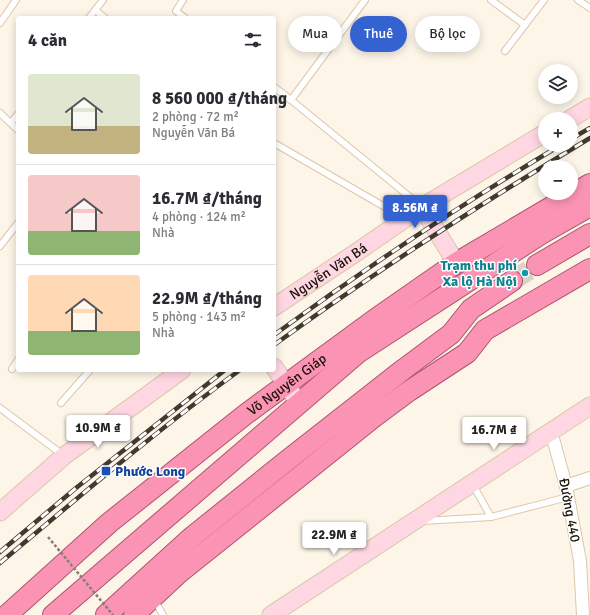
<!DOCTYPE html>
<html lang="vi">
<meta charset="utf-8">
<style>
body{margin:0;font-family:Signika,sans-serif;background:#f7f7f7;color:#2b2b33;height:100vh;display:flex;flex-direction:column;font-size:15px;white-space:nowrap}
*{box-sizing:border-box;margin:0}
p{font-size:13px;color:#7c7c81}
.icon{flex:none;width:22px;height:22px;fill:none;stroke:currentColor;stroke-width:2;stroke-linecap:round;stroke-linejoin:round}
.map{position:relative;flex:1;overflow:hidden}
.details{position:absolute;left:16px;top:16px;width:260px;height:356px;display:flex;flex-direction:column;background:#fff;border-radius:4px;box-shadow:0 2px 10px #0003}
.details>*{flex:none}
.banner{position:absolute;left:288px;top:16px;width:242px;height:36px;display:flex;gap:8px}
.tools{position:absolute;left:538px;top:64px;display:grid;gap:8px}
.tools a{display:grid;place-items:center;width:40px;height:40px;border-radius:50%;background:#fff;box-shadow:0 2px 10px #0003;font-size:20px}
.price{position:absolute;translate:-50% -34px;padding:0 9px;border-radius:4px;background:#fff;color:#222;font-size:13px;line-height:26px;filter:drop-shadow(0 1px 2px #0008)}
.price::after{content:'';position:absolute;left:50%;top:24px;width:12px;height:9px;margin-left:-6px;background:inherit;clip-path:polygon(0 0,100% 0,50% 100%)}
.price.on{background:#3462d1;color:#fff}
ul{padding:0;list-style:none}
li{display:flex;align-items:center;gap:12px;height:100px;padding:0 12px}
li+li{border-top:1px solid #e1e1e2}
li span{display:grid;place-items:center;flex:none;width:112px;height:80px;border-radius:4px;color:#555}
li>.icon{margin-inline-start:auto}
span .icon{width:48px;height:48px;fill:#fffc;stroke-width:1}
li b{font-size:17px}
h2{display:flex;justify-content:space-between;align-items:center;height:48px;padding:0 12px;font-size:17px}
.pill{padding:0 14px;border-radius:18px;background:#fff;box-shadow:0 2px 10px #0003;font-size:14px;line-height:36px}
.pill.on{background:#3462d1;color:#fff}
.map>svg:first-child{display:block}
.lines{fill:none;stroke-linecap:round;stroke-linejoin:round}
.trunk-tunnel{stroke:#dbd3c6;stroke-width:20;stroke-dasharray:20 10;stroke-linecap:butt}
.service-casing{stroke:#dcc8a9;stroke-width:8}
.minor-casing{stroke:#dcc8a9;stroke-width:14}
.secondary-casing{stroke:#dcc8a9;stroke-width:19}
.trunk-casing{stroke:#ac556b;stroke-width:22}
.service{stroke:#fff;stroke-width:6}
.minor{stroke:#fff;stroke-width:12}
.secondary{stroke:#fed7e3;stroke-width:17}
.trunk{stroke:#fb94b4;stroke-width:20}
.rail-casing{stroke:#413a2f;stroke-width:4.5}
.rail{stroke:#fff;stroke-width:3;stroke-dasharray:9;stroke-linecap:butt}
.path-bridge{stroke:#867f73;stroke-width:2.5;stroke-dasharray:3 2;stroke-linecap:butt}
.culture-dot{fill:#0f9aa8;stroke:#fff;stroke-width:1.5}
.transit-dot{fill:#1a4fb4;stroke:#fff;stroke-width:1.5}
.labels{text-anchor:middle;stroke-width:3;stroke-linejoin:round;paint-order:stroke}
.culture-label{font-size:14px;font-weight:bold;fill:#0d838f;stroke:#fff;text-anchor:end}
.street-label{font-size:14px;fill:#1a1308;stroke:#fff}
.transit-label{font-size:14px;font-weight:bold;fill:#164399;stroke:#fff;text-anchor:start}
</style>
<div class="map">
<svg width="590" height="615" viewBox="0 0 590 615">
<rect width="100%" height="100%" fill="#fdf5e8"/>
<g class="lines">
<path class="trunk-tunnel" d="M512 281 537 265"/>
<g class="service-casing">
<g id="service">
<path d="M183 0 176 11 185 18"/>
<path d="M491 0 525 25"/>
<path d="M578 0 590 8"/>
<path d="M95 10 105 18"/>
<path d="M89 18 103 0"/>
<path d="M0 23 16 0"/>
<path d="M505 51 544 0"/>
<path d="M274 87 291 100 365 0"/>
<path d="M291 100 421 206"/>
<path d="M0 113 18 130"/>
<path d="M11 123 18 114"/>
<path d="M274 143 404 218"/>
<path d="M0 246 18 223"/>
<path d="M12 369 18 360"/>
<path d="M61 403 90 370"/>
<path d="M0 408 63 455"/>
<path d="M473 485 491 517"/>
<path d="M423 521 491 517 568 497"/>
<path d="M155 601 163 615"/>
</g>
</g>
<g class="minor-casing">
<g id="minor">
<path d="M551 431 566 486 580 561 583 615"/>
<path d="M566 486 590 478"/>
</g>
</g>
<g class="secondary-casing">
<g id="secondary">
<path d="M570 119 590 107"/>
<path d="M422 207 456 263"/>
<path id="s1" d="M274 307 357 252 422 207 545 133"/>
<path d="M274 367 299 403"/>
<path d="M0 512 64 456 182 370"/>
<path d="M271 615 590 406"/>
</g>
</g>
<g class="trunk-casing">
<g id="trunk">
<path d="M537 265 590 234"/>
<path id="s2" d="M7 615 109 523 246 414 374 320 456 263 590 184"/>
<path d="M53 615 359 352 541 234 590 206"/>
<path d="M106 615 192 537 289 459 404 369 451 334 471 309 512 281"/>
<path d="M134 615 179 573 374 417 409 391 467 353 485 330 590 269"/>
</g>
</g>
<use href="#service" class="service"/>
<use href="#minor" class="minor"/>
<use href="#secondary" class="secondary"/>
<use href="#trunk" class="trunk"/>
<g class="rail-casing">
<g id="rail">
<path d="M571 139 590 128"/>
<path d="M274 335C367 267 463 203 561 145"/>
<path d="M274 345C376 271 482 203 590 138"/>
<path d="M0 552 76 488 225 370"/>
<path d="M0 563C79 497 157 430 240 370"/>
</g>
</g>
<use href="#rail" class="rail"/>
<path class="path-bridge" d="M48 537 113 615"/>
</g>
<circle class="culture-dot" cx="525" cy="273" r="4"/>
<rect class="transit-dot" x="101" y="466" width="10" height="10" rx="2"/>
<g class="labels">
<g class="culture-label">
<text x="517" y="270">Trạm thu phí<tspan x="517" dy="16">Xa lộ Hà Nội</tspan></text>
</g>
<g class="street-label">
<text dy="5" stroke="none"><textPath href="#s1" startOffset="65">Nguyễn Văn Bá</textPath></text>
<text dy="5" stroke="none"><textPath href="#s2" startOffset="363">Võ Nguyên Giáp</textPath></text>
<text transform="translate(570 510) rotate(79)" y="5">Đường 440</text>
</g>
<g class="transit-label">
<text x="115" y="476">Phước Long</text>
</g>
</g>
</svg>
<div class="tools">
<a><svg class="icon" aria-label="layers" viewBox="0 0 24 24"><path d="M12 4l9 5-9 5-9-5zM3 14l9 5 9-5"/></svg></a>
<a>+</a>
<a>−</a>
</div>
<b class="price on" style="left:415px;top:229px">8.56M ₫</b>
<b class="price" style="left:98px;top:449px">10.9M ₫</b>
<b class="price" style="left:494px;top:451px">16.7M ₫</b>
<b class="price" style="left:334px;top:556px">22.9M ₫</b>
<div class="banner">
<a class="pill">Mua</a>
<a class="pill on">Thuê</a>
<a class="pill">Bộ lọc</a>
</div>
<section class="details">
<h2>4 căn<svg class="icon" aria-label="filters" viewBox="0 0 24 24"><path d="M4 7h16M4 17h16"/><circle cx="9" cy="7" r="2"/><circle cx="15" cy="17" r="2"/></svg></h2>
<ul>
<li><span style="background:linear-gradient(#dfe7d0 65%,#c2b280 0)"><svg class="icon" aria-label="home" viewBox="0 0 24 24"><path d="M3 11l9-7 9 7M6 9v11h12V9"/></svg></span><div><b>8 560 000 ₫/tháng</b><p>2 phòng · 72 m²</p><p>Nguyễn Văn Bá</p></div></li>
<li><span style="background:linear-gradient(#f6c9c9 70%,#8fb573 0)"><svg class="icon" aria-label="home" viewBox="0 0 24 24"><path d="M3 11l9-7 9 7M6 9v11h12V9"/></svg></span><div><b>16.7M ₫/tháng</b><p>4 phòng · 124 m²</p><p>Nhà</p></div></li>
<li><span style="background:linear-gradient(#ffd9b3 70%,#8fb573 0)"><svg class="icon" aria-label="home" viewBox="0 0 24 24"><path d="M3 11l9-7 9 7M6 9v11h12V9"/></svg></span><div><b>22.9M ₫/tháng</b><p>5 phòng · 143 m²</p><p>Nhà</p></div></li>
</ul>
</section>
</div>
